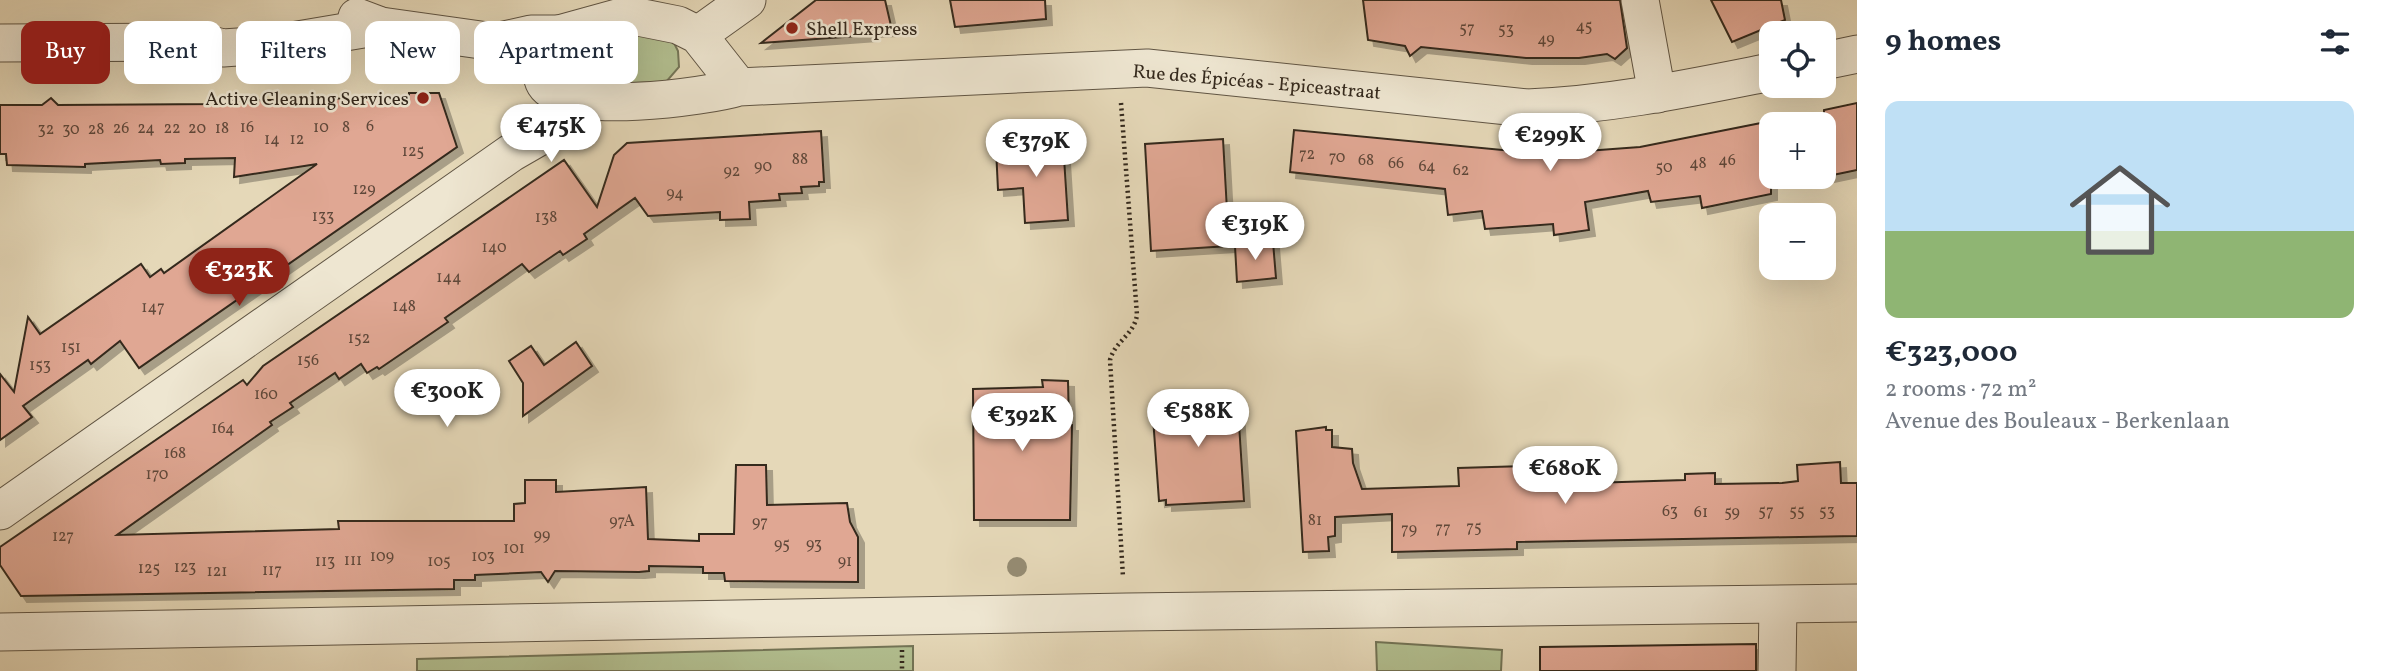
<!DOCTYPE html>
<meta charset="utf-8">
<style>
body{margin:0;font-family:Vollkorn,serif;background:#f6f6f7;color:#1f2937;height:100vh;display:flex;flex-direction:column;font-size:26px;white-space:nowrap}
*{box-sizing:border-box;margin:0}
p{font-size:23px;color:#747a83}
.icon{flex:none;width:38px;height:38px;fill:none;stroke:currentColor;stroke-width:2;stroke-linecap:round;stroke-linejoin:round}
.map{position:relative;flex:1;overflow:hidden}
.details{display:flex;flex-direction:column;background:#fff;width:525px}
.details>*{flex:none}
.hud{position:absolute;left:21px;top:21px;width:665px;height:63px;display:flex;gap:14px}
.buttons{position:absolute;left:1759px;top:21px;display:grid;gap:14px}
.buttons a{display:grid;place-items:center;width:77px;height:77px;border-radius:14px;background:#fff;box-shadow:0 7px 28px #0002;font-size:35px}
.price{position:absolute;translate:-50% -60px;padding:0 16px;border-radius:24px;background:#fff;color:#222;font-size:23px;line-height:46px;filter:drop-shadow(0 2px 4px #0008)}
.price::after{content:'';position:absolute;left:50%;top:42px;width:21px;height:16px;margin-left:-10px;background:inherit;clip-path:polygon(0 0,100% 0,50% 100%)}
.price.selected{background:#8f2418;color:#fff}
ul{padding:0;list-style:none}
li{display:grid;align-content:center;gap:14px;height:371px;padding:0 28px}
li+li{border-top:2px solid #e0e1e3}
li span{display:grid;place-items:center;height:217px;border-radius:14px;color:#555}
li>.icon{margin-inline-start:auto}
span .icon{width:126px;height:126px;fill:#fffc;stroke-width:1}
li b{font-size:30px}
h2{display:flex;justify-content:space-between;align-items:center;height:84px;padding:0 28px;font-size:30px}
.tag{padding:0 24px;border-radius:14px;background:#fff;box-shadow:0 7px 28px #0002;font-size:24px;line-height:63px}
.tag.selected{background:#8f2418;color:#fff}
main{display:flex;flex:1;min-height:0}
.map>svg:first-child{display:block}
.green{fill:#b2bf90;stroke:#737456;stroke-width:2}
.building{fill:#e0a793;stroke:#34291d;stroke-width:2;filter:url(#shadow)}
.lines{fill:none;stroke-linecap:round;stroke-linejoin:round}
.minor-casing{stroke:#605544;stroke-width:39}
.path{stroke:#34291d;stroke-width:4.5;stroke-dasharray:2 3.5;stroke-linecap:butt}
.minor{stroke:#eee6d1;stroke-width:37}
.tree{fill:#958c73}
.poi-dot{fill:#8f2418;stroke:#eee6d1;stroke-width:2.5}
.labels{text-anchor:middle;stroke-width:5;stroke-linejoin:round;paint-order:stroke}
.number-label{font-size:16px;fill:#5f483a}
.poi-label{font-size:19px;fill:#34291d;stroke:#eee6d1;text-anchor:start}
.street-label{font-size:19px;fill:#34291d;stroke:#eee6d1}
</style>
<main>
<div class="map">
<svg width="1857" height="671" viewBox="0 0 1857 671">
<defs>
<filter id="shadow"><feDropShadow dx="6" dy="6" stdDeviation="0" flood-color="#0004"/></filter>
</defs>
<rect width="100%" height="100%" fill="#e5d8b8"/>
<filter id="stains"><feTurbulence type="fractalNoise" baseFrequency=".00286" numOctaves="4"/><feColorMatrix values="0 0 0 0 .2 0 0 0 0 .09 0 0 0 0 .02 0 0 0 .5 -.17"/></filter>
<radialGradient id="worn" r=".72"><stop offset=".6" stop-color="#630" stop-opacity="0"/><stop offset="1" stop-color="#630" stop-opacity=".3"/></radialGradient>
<g class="green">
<path d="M647 33 673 41 678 51 679 67 666 82 597 84 569 79C531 34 623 34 647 33Z"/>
<path d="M1376 642 1502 650 1501 671H1377Z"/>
<path d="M913 646V671H417V659Z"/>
</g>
<g class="building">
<path d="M816 0H885L892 30 871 31V35L761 43Z"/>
<path d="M950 0H1045L1046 19 955 27Z"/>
<path d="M1363 0H1620L1627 48 1615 59 1607 54 1579 58H1526L1421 47 1410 56 1405 46 1368 40Z"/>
<path d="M1711 0H1781L1785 20 1732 42Z"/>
<path d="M409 93H439L457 147 139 368 120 341 91 364 88 360 23 406 32 417 0 440V374L14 392 28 317 40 334 141 264 150 277 161 269 164 273 317 164 234 177 235 158 185 159V163L161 164 160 160 85 164V167L7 165 6 154H0V105H42L51 98 58 105 219 104V101L409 97Z"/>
<path d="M1857 103V170L1828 176 1824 159V110Z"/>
<path d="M1771 121V194L1702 208 1700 196 1651 202 1648 191 1585 202 1589 230 1554 235 1553 224 1485 229 1482 211 1448 215 1445 189 1290 172 1294 130 1545 154 1640 147Z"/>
<path d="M821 131 824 182H819V186L801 187 802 193 779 194 780 200 749 202 750 219 720 220V212L648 216 635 198 584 234 587 239 563 255 560 251 529 272 522 264 445 318 448 322 379 369 377 367 367 373 361 364 339 379 335 373 290 403 293 407 270 422 272 425 117 535 339 529 338 521H514V504L525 503V480H556V492L646 487 648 539 699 541V534H734L736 465H766L767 505 847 503 850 522 858 537V582L725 581 724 573H703V567L649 566V571L639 572 555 571 548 582 541 572 475 575V580H454V589L21 596 0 565V547L243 380 247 385 263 366 564 160 597 207 614 155 627 143Z"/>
<path d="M1223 139 1229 246 1151 251 1145 144Z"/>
<path d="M1063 142 1068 220 1025 223 1023 188 998 190 996 148Z"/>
<path d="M1273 242 1276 278 1237 282 1235 246Z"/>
<path d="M576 342 592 366 523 416V383L509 361 531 346 544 365Z"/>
<path d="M1042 380 1068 381 1069 425H1072L1070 520H974L973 389 1043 387Z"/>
<path d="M1237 393 1244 501 1166 505V500L1159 501 1152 403 1160 402 1159 398Z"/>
<path d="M1326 427V430H1332V447L1352 449 1353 463 1362 489 1459 486 1458 468 1526 466 1527 485 1685 480V474L1715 473V484L1782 483 1798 481 1797 465 1840 462 1841 483H1857V536L1517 542V549L1392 552V514L1335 517V536L1328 537 1329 551 1303 552 1296 431Z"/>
<path d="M1756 644V671H1540V647Z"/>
</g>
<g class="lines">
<g class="minor-casing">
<g id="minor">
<path d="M1640 0 1657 94"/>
<path d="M357 17 381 26 495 42 531 34H559"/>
<path d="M698 35 747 0"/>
<path d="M0 43 200 42 223 48 268 45 381 26"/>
<path d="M1824 61 1857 54"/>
<path d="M739 87 698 35 678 25 628 15 559 34C551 47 536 69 545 84 565 116 706 97 739 87L1147 68 1527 108C1610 105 1690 88 1771 72"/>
<path d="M0 511 511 153 544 134 579 100"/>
<path d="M0 632 1127 612 1857 603"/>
<path d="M1777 671 1778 605"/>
</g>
</g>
<g class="path">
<path d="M1121 103 1137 315C1134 335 1115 341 1110 360L1123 577"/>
<path d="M902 650V671"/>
</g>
<use href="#minor" class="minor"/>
</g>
<circle class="tree" cx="1017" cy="567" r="10"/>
<g class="poi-dot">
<circle cx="792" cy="28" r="7"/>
<circle cx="423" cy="98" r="7"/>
</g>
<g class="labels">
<g class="number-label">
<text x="1584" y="31">45</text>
<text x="1467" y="33">57</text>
<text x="1506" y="34">53</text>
<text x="1546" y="44">49</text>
<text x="370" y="131">6</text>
<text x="247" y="132">16</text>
<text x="321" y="132">10</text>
<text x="346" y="132">8</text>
<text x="121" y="133">26</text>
<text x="146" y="133">24</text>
<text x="172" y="133">22</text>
<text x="197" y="133">20</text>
<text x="222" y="133">18</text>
<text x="46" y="134">32</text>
<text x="71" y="134">30</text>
<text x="96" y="134">28</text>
<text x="272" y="144">14</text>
<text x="297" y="144">12</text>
<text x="413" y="156">125</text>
<text x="1307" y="159">72</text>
<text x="1337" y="162">70</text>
<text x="800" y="164">88</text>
<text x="1366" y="165">68</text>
<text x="1727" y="165">46</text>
<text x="1396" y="168">66</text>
<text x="1698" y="168">48</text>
<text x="763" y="171">90</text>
<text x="1427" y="171">64</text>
<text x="1664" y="172">50</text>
<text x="1461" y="175">62</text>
<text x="732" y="176">92</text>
<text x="364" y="194">129</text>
<text x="675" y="198">94</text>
<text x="323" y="221">133</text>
<text x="546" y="222">138</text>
<text x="494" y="252">140</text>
<text x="449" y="282">144</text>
<text x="404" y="311">148</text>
<text x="153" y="312">147</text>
<text x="359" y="343">152</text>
<text x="71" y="352">151</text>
<text x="308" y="365">156</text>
<text x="40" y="370">153</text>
<text x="266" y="399">160</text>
<text x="223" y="433">164</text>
<text x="175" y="458">168</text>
<text x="157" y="479">170</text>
<text x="1670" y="516">63</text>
<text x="1766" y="516">57</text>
<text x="1797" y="516">55</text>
<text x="1827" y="516">53</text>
<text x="1701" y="517">61</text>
<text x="1732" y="517">59</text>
<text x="1315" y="525">81</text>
<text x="622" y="526">97A</text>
<text x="760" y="527">97</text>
<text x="1474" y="532">75</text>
<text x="1443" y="533">77</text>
<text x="1409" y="534">79</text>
<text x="542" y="540">99</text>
<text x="63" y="541">127</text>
<text x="782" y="549">95</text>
<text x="814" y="549">93</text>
<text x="514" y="553">101</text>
<text x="382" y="561">109</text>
<text x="483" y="561">103</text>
<text x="353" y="565">111</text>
<text x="325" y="566">113</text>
<text x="439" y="566">105</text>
<text x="845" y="566">91</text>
<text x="185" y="572">123</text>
<text x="149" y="573">125</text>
<text x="272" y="575">117</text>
<text x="217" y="576">121</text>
</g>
<g class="poi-label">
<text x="806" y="35">Shell Express</text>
<text x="409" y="105" text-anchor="end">Active Cleaning Services</text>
</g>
<g class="street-label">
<text transform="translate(1257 81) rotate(5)" y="7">Rue des Épicéas - Epiceastraat</text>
</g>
</g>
<rect width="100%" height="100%" filter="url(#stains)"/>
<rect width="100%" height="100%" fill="url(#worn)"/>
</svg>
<div class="buttons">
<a><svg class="icon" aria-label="locate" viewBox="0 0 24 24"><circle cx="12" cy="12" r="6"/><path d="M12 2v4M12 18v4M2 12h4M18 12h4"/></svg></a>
<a>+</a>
<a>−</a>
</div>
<b class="price" style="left:551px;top:164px">€475K</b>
<b class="price" style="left:1550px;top:173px">€299K</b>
<b class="price" style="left:1036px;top:179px">€379K</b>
<b class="price" style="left:1255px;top:262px">€319K</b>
<b class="price selected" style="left:239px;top:308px">€323K</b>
<b class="price" style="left:447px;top:429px">€300K</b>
<b class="price" style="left:1198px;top:449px">€588K</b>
<b class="price" style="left:1022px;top:453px">€392K</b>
<b class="price" style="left:1565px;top:506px">€680K</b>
<div class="hud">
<a class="tag selected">Buy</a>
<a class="tag">Rent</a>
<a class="tag">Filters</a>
<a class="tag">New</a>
<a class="tag">Apartment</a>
</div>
</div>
<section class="details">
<h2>9 homes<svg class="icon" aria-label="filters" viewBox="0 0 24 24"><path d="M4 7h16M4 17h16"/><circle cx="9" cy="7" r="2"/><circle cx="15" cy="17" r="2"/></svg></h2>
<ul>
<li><span style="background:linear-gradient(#bfe0f5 60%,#8fb573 0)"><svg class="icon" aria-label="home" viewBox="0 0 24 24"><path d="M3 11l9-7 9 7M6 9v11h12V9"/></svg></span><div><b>€323,000</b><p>2 rooms · 72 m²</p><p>Avenue des Bouleaux - Berkenlaan</p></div></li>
</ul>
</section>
</main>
